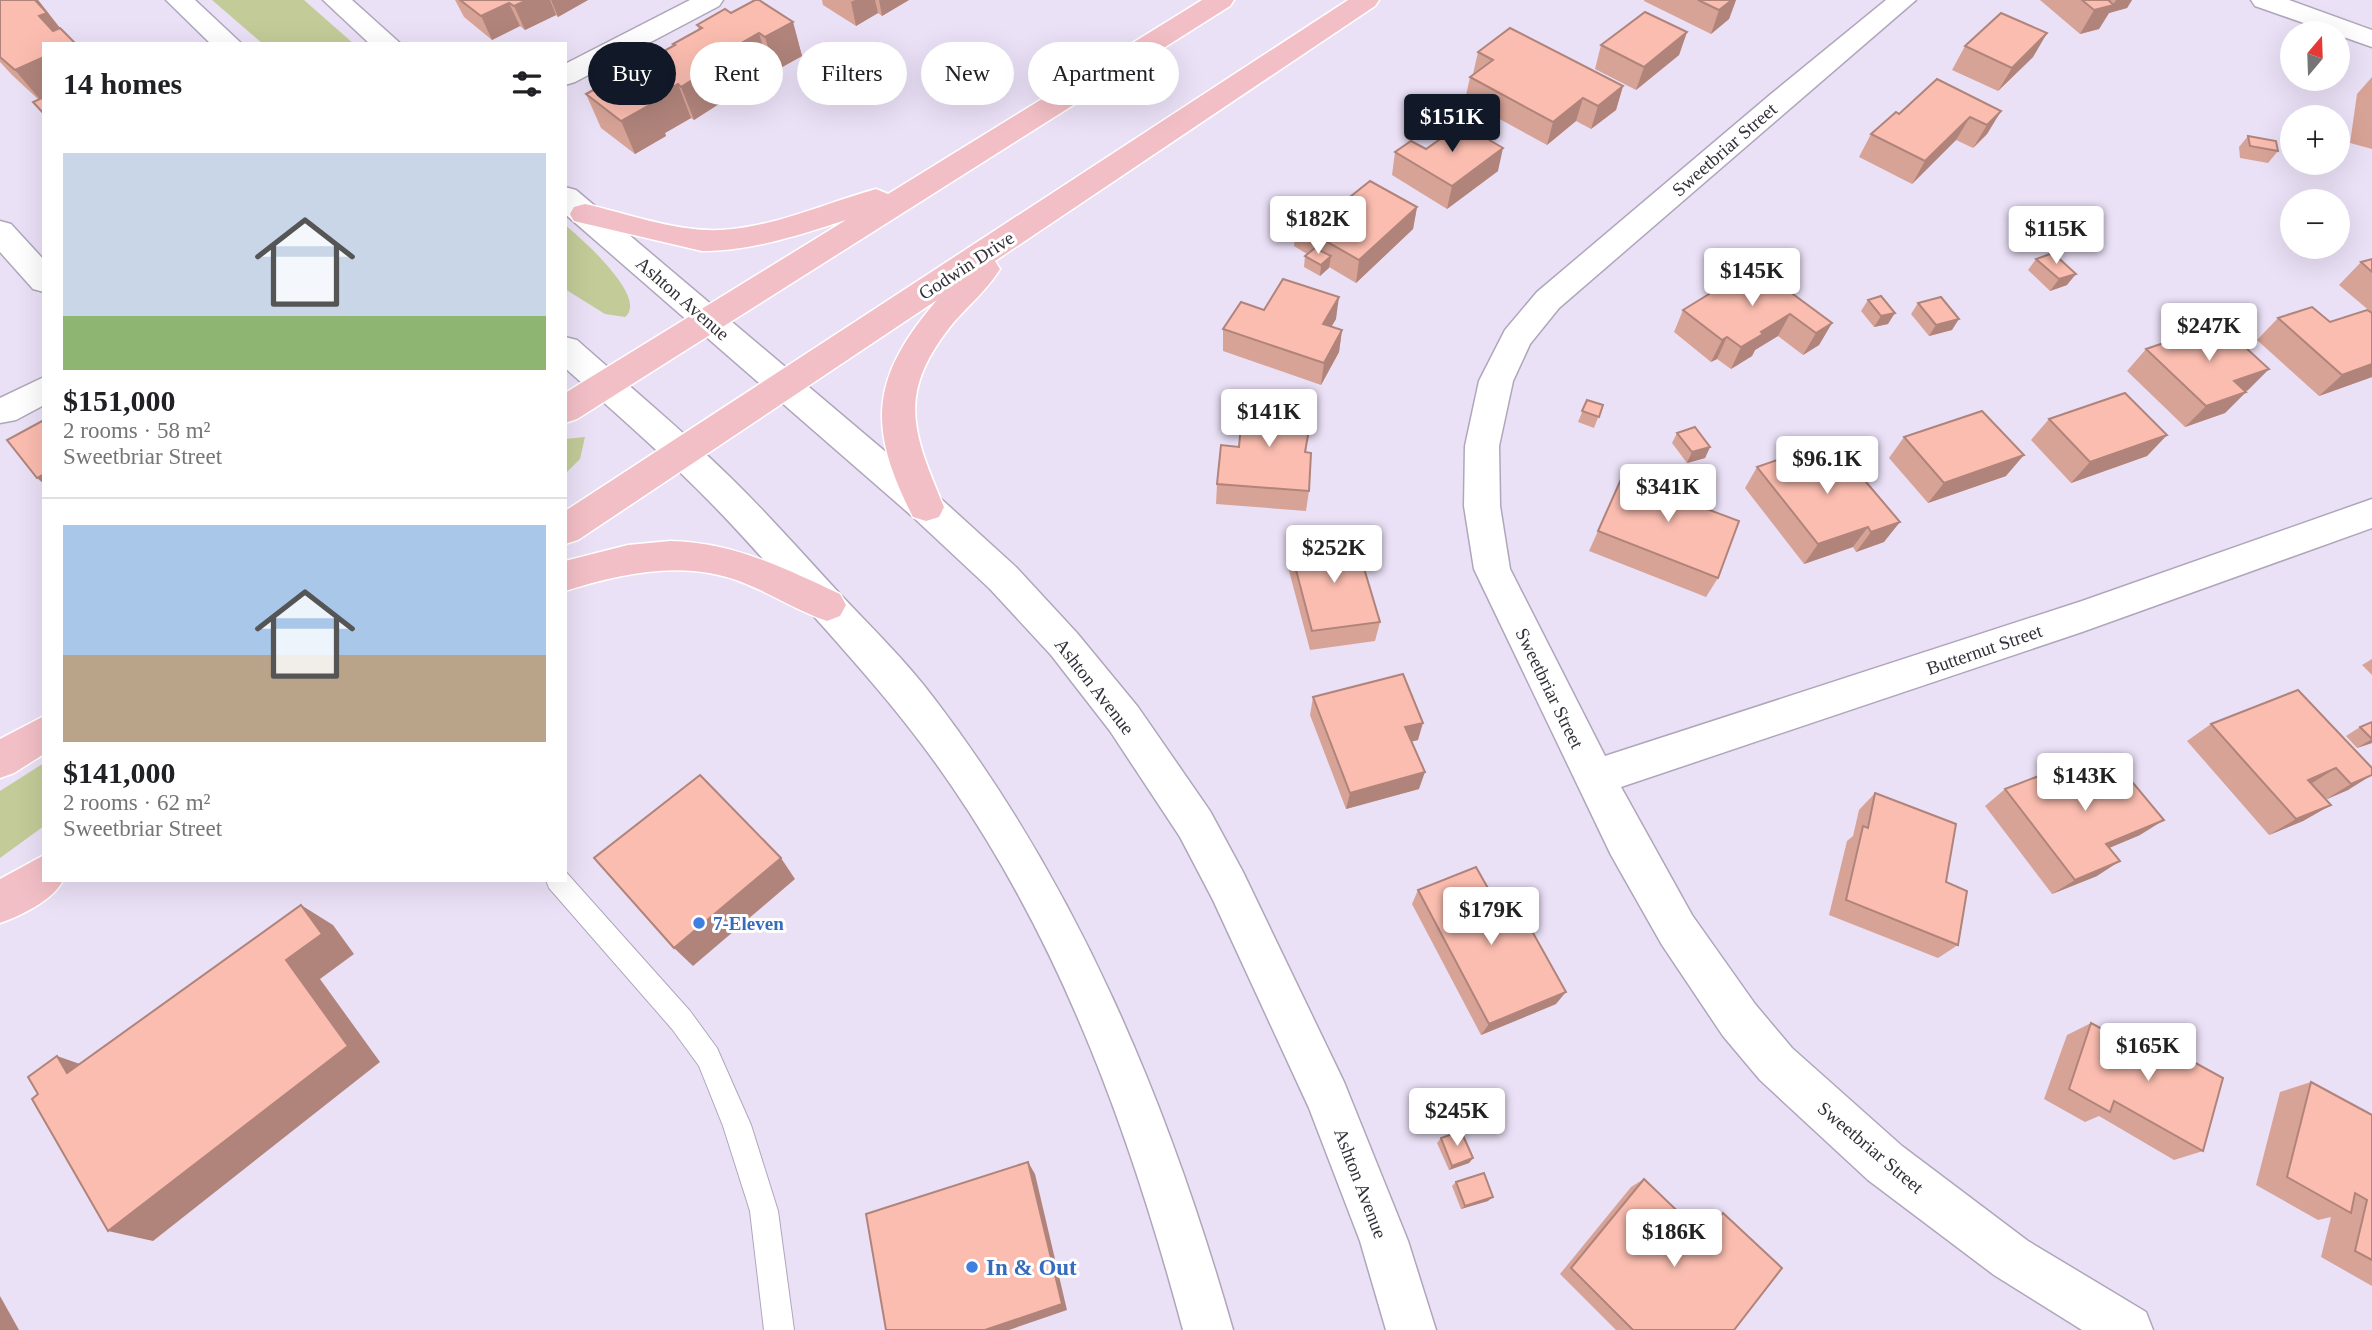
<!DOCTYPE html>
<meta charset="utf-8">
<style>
body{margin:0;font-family:Georgia,serif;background:#f6f6f6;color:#202124;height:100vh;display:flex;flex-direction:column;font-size:26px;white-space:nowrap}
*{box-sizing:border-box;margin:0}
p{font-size:23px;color:#757577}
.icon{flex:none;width:38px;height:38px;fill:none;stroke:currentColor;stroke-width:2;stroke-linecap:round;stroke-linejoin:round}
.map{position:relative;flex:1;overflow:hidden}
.details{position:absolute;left:42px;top:42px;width:525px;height:840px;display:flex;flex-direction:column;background:#fff;border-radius:0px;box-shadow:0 7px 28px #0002}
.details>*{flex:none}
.guide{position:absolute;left:588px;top:42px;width:665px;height:63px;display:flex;gap:14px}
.needle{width:46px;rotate:19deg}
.tools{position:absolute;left:2280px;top:21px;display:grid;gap:14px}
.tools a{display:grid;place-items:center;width:70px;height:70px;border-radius:50%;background:#fff;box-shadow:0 7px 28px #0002;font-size:35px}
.price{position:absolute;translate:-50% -60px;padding:0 16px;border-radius:7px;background:#fff;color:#222;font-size:23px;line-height:46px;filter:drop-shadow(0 2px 4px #0008)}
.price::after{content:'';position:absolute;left:50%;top:42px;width:21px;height:16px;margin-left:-10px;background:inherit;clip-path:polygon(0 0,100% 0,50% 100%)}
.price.on{background:#111827;color:#fff}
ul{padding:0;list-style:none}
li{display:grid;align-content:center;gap:14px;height:371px;padding:0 21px}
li+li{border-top:2px solid #e0e0e0}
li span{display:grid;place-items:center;height:217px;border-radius:0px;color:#555}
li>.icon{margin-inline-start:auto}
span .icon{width:126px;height:126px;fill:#fffc;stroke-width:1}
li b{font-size:30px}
h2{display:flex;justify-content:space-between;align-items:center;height:84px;padding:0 21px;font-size:30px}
.pill{padding:0 24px;border-radius:32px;background:#fff;box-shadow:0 7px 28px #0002;font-size:24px;line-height:63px}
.pill.on{background:#111827;color:#fff}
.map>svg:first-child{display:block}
.green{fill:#c3cc98}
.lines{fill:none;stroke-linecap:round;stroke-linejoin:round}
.lane-casing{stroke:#b0a6bb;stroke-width:2}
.street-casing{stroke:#b0a6bb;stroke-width:3}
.secondary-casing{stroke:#b0a6bb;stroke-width:3}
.primary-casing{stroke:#fff;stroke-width:3}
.lane{fill:#fff;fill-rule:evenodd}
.street{fill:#fff;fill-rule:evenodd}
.secondary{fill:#fff;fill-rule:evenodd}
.primary{fill:#f3bfc6;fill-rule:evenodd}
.wall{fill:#d8a397}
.shaded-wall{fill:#b0847b}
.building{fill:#fbbdb0;stroke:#b0847b;stroke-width:2}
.shop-dot{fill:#3f7fe0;stroke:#fff;stroke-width:2.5}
.labels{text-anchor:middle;stroke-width:6;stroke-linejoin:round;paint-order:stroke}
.street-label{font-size:19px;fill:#333038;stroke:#fff}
.shop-label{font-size:19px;font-weight:bold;fill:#366cbe;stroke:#fff;text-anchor:start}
.near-shop-label{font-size:23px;font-weight:bold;fill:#366cbe;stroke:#fff;text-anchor:start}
</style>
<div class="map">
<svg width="2372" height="1330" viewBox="0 0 2372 1330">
<rect width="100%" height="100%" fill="#ebe1f7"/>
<g class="green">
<path d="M212 0H304L354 44H263Z"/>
<path d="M565 225C581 238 649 298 625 317L605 314 565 289Z"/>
<path d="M585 437 580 459 565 474V439Z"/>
<path d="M44 763V826L0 858V791Z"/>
</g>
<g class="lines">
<g class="lane-casing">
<path id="lane" d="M565 871 690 1011 717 1048 751 1125 778 1211 794 1330H764L750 1211 723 1126 699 1066 672 1029 549 888 546 880H565Z"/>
</g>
<g class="street-casing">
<g id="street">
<path d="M690 0H723L719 6 575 82 565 85V64Z"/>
<path d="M1886 0H1916L1559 308 1530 344 1513 381 1499 446 1500 506 1510 569 1605 756 2082 601 2372 499V528L2082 632 1621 787 1692 915 1755 1004 1792 1048 1902 1146 2028 1241 2146 1312 2153 1330H2082L1994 1275 1868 1180 1760 1080 1723 1036 1662 945 1611 855 1474 569 1464 506 1465 446 1479 381 1505 330 1537 292 1771 94Z"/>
<path d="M2251 0H2289L2372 30V47L2255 6Z"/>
<path d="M0 221 11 224 44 260V292L33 289 0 252Z"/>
<path d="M44 377V405L16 420 0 423V398Z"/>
</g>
</g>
<g class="secondary-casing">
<g id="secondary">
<path d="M166 0H195L242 44H211Z"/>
<path d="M323 0H352L401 44H370Z"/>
<path d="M565 187 576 190 939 497 1016 567 1077 633 1138 707 1210 811 1243 872 1344 1082 1408 1241 1436 1330H1386L1360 1241 1309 1108 1213 900 1180 837 1110 731 1051 655 990 589 913 517 565 214Z"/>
<path d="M565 337 577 340C629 386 682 430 731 478 769 515 803 554 839 593 871 627 905 660 933 697 1078 886 1168 1102 1233 1330H1183C1132 1140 1065 952 953 788 910 724 861 669 810 612 776 574 743 535 707 499 662 453 613 411 565 368Z"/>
</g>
</g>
<g class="primary-casing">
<g id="primary">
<path d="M1202 0H1234L1230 6 577 419 565 423V393L846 220C799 235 752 251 702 251L574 221 570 214 574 207 585 204C629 214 676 232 721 230 775 227 825 203 876 189L888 194Z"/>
<path d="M1348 0H1379L1375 6 995 261 1000 269C988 289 969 305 954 322 896 393 912 431 944 507L939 517 926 521 913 517C867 427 870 378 937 300L578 540 565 544V511Z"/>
<path d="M670 541C733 542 784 568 840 594L846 605 840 616 827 621C798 611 772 594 744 583 686 559 622 573 565 591V561L628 545Z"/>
<path d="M44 716V754L14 773 0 778V739Z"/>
<path d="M44 855V880H63C54 900 20 916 0 923V879Z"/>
</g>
</g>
<use href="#lane" class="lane"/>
<use href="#street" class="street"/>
<use href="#secondary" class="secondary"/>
<use href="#primary" class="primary"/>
</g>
<g class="wall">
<path d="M0 0H38L60 28 44 44V115L33 102 39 100 12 75 0 62Z"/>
<path d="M455 0H588L558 17 556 15 525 30 520 26 492 40 464 17Z"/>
<path d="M822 0H909L882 16 878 13 856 26 823 5Z"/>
<path d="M1644 0H1736L1729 19 1711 34 1644 1Z"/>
<path d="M2040 0H2132L2127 8 2109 13 2099 29 2080 34Z"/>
<path d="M731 13 793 22 802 56 775 71 769 67 745 81 747 86 694 120 691 118 665 133 666 136 635 154 601 128 586 94 673 46V44L699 30 697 25Z"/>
<path d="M1687 32 1679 55 1636 90 1595 69 1601 45Z"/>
<path d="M2047 33 2033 57 1998 91 1952 70 1965 46Z"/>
<path d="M1478 52 1623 86 1616 110 1591 129 1576 121 1547 145 1465 100 1470 77 1473 74Z"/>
<path d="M2372 77V149L2350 143 2357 94Z"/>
<path d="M2001 111 1987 134 1973 148 1956 140 1912 184 1859 157 1871 134 1899 114Z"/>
<path d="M2248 136 2278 151 2268 163 2240 158 2239 147Z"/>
<path d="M1395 152 1498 171 1447 209 1392 175Z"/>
<path d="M1417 207 1413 229 1356 283 1329 267 1320 276 1304 267 1305 256 1307 254 1294 246 1296 224 1336 208Z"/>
<path d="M2036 259 2067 285 2050 291 2028 270Z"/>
<path d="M2372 259V313L2339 285 2361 262Z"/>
<path d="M1755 266 1832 323 1819 345 1803 355 1778 336 1755 350 1752 356 1731 369 1717 359 1711 362 1674 332 1683 310Z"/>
<path d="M1868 300 1888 324 1874 327 1861 311Z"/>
<path d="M1918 303 1952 330 1929 336 1911 314Z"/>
<path d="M1264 310 1336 319 1331 326 1342 330 1339 352 1321 385 1223 351V329Z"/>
<path d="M2372 313V377L2319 396 2257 340 2278 318 2330 322Z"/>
<path d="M2146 349 2269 369 2225 413 2185 427 2127 371Z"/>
<path d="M1587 400 1603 405 1594 428 1578 422Z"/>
<path d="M2049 419 2167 435 2147 456 2071 483 2031 440Z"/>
<path d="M1309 424 1306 452 1309 491 1306 511 1216 504 1217 484 1239 447Z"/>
<path d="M1677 433 1710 447 1705 458 1687 463 1672 443Z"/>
<path d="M1904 437 2006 476 1928 503 1889 458Z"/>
<path d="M1809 449 1884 542 1856 552 1853 547 1804 564 1745 488 1757 467Z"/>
<path d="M1626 468 1672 496 1718 578 1706 597 1589 551Z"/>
<path d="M1290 547 1380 622 1375 641 1310 650 1288 567Z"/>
<path d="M2372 659V675L2362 665Z"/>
<path d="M1313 697 1418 740 1411 742 1419 789 1346 809 1310 715Z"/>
<path d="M2372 722V743L2357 748 2346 736 2360 727Z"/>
<path d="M2211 724 2372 768 2348 790 2325 799 2331 805 2303 821 2269 835 2187 741Z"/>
<path d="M2052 777 2140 835 2109 848 2097 876 2052 894 1985 806 2005 789Z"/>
<path d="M1875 793 1946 882 1958 945 1938 958 1829 915 1847 841 1853 836 1859 810Z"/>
<path d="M1418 890 1502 913 1556 1004 1481 1035 1412 904Z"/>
<path d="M2091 1023 2112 1035 2130 1027 2203 1151 2174 1160 2099 1116 2085 1122 2044 1099 2067 1035Z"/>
<path d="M2311 1082 2372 1115V1286L2321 1257 2331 1217 2318 1220 2256 1185 2280 1092Z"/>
<path d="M1441 1138 1473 1158 1469 1163 1449 1170 1437 1143Z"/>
<path d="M1644 1179 1682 1236 1690 1243 1708 1220 1723 1213 1734 1330H1616L1560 1274 1631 1187Z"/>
<path d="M1456 1182 1488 1201 1461 1209 1452 1186Z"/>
</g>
<g class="shaded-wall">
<path d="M34 0H38L63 32 61 44 39 16Z"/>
<path d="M527 0H550L556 15 525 30 514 6Z"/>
<path d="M551 0H588L558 17Z"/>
<path d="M855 0H875L878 13 856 26 851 2Z"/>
<path d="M879 0H909L882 16Z"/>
<path d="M1732 0H1736L1729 19 1711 34 1719 10Z"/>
<path d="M2093 0H2111L2107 7 2113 5 2116 0H2132L2127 8 2109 13 2099 29 2080 34 2094 10Z"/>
<path d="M509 3 520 26 492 40 481 16Z"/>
<path d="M793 22 802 56 775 71 765 37Z"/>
<path d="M1687 32 1679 55 1636 90 1644 67Z"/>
<path d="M759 33 769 67 745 81 747 86 694 120 681 87 731 49Z"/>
<path d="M2047 33 2033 57 1998 91 2012 68Z"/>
<path d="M44 57V103H43L15 70Z"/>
<path d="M678 84 691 118 665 133 666 136 635 154 621 121 649 101Z"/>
<path d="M1623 86 1616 110 1591 129 1598 106Z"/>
<path d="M1583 98 1576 121 1547 145 1553 122Z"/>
<path d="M2001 111 1987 134 1973 148 1987 125Z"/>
<path d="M1970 117 1956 140 1912 184 1925 161Z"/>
<path d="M1503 148 1498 171 1447 209 1452 186Z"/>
<path d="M1417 207 1413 229 1356 283 1359 260Z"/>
<path d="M1331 256 1329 268 1320 276 1321 265Z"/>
<path d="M2076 274 2067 285 2050 291 2059 279Z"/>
<path d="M1339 297 1336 319 1320 346 1323 324Z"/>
<path d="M1895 313 1888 324 1874 327 1881 316Z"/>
<path d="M1790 314 1778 336 1755 350 1752 356 1731 369 1741 347 1761 332Z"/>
<path d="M1959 319 1952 330 1929 336 1936 325Z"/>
<path d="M1832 323 1819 345 1803 355 1816 333Z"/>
<path d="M1342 330 1339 352 1321 385 1324 363Z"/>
<path d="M1727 337 1717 359 1711 362 1722 340Z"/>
<path d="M2372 364V377L2319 396 2342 375Z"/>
<path d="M2269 369 2248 390 2213 402 2234 381Z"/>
<path d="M2246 392 2225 413 2185 427 2206 406Z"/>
<path d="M2167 435 2147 456 2071 483 2090 462Z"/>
<path d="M1710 447 1705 458 1687 463 1692 452Z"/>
<path d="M2024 455 2006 476 1928 503 1944 483Z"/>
<path d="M44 474V484L37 478Z"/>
<path d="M1900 522 1884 542 1856 552 1871 532Z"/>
<path d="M1868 527 1853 547 1804 564 1818 544Z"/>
<path d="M1423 723 1418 740 1400 744 1405 727Z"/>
<path d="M2372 739V743L2357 748Z"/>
<path d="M2336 768 2309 785 2308 780Z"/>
<path d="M1425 772 1419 789 1346 809 1350 793Z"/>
<path d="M2372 775 2348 790 2323 801 2351 784Z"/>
<path d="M2331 805 2303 821 2269 835 2296 819Z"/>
<path d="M2164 820 2140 835 2083 859 2106 844Z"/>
<path d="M781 858 795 879 693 966 674 948Z"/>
<path d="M2120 861 2097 876 2052 894 2075 880Z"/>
<path d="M301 905 333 925 354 954 320 979 380 1062 153 1241 108 1231 286 960Z"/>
<path d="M1566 992 1556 1004 1481 1035 1489 1024Z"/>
<path d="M57 1056 100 1071 67 1073Z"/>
<path d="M1473 1158 1469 1163 1449 1170 1452 1166Z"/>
<path d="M1028 1162 1035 1174 1067 1310 1009 1330H985Z"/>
<path d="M1493 1197 1488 1201 1461 1209 1465 1206Z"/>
<path d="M0 1296 19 1330H0Z"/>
</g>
<g class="building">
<path d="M0 0H35L47 13 39 16 53 31 60 28 75 43 44 44V57L15 70 0 57Z"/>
<path d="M460 0H527L514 6 509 3 481 16Z"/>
<path d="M755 0H759L793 22 765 37 759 33 731 49 736 52 681 87 678 84 649 101 653 103 621 121 586 94 675 45 673 44 702 28 697 25 725 9 731 13Z"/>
<path d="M1698 0H1732L1719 10Z"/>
<path d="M2082 0H2108L2114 5 2094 10Z"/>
<path d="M1645 12 1687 32 1644 67 1601 45Z"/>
<path d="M2001 13 2047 33 2012 68 1965 46Z"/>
<path d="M1510 28 1623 86 1598 106 1583 98 1553 122 1470 77 1493 60 1478 52Z"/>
<path d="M1937 79 2001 111 1987 125 1970 117 1925 161 1871 134 1896 112 1899 114Z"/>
<path d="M44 97V114L33 102Z"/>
<path d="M1462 124 1503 148 1452 186 1395 152 1411 141 1426 149Z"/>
<path d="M2248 136 2276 141 2278 151 2250 146Z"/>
<path d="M1370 181 1417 207 1359 260 1296 224 1324 201 1336 208Z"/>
<path d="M1315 248 1331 256 1321 265 1305 256Z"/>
<path d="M2053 253 2076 274 2059 279 2036 259Z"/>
<path d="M2372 259V272L2361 262Z"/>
<path d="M1755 266 1832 323 1816 333 1790 314 1761 332 1763 334 1741 347 1727 337 1722 340 1683 310Z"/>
<path d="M1283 279 1339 297 1323 324 1342 330 1324 363 1223 329 1241 302 1264 310Z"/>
<path d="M1881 296 1895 313 1881 316 1868 300Z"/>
<path d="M1941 297 1959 319 1936 325 1918 303Z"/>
<path d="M2312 307 2330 322 2367 310 2372 313V364L2342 375 2278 318Z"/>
<path d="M2220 324 2269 369 2234 381 2246 392 2206 406 2146 349Z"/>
<path d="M2125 393 2167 435 2090 462 2049 419Z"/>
<path d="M1587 400 1603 405 1599 417 1582 411Z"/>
<path d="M1243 401 1308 407 1310 413 1307 424H1310L1305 452 1311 453 1309 491 1217 484 1221 445 1239 447Z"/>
<path d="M1982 411 2024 455 1944 483 1904 437Z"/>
<path d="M44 420V474L37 478 7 440Z"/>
<path d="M1695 427 1710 447 1692 452 1677 433Z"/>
<path d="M1809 449 1822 464 1844 456 1900 522 1871 532 1868 527 1818 544 1757 467Z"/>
<path d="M1626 468 1676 487 1672 496 1739 521 1718 578 1598 531Z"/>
<path d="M1355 538 1380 622 1312 631 1290 547Z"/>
<path d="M1403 674 1423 723 1405 727 1425 772 1350 793 1313 697Z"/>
<path d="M2298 690 2372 768V775L2351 784 2336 768 2308 780 2331 805 2296 819 2211 724Z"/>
<path d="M2372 722V739L2360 727Z"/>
<path d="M2109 754 2164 820 2106 844 2120 861 2075 880 2005 789 2049 772 2052 777Z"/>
<path d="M700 775 781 858 674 948 594 858Z"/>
<path d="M1875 793 1956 824 1946 882 1967 891 1958 945 1846 900 1863 826 1868 828Z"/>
<path d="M1476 867 1502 913 1518 906 1566 992 1489 1024 1418 890Z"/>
<path d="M301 905 322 934 286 960 348 1046 108 1231 32 1099 38 1094 28 1077 57 1056 67 1073Z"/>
<path d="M2091 1023 2126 1042 2130 1027 2223 1078 2203 1151 2114 1101 2110 1112 2069 1089Z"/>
<path d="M2311 1082 2372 1115V1260L2355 1251 2367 1200 2355 1193 2351 1213 2287 1177Z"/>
<path d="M1461 1131 1473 1158 1452 1166 1441 1138Z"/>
<path d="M1028 1162 1062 1304 985 1330H886L866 1214Z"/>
<path d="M1484 1173 1493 1197 1465 1206 1456 1182Z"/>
<path d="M1644 1179 1691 1224 1682 1236 1695 1249 1723 1213 1782 1268 1734 1330H1633L1571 1268Z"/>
</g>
<g class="shop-dot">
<circle cx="699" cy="923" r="7"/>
<circle cx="972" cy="1267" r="7"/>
</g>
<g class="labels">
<g class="street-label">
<text transform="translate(1724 149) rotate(-41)" y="7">Sweetbriar Street</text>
<text transform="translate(966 265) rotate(-33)" y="7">Godwin Drive</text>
<text transform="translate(683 298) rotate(41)" y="7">Ashton Avenue</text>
<text transform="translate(1984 649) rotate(-19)" y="7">Butternut Street</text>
<text transform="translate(1095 686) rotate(52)" y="7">Ashton Avenue</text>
<text transform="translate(1550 688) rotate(64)" y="7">Sweetbriar Street</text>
<text transform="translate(1871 1147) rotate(40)" y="7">Sweetbriar Street</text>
<text transform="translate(1361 1183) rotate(69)" y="7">Ashton Avenue</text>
</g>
<g class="shop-label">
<text x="713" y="930">7-Eleven</text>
</g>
<g class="near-shop-label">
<text x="986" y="1275">In &amp; Out</text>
</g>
</g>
</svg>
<div class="tools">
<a><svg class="needle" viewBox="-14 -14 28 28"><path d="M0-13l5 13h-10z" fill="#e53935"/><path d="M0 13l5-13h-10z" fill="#757577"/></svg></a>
<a>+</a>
<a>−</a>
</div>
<b class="price on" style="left:1452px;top:154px">$151K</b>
<b class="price" style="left:1318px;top:256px">$182K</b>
<b class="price" style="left:2056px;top:266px">$115K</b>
<b class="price" style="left:1752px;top:308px">$145K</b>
<b class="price" style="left:2209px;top:363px">$247K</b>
<b class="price" style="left:1269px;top:449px">$141K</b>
<b class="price" style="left:1827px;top:496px">$96.1K</b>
<b class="price" style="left:1668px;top:524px">$341K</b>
<b class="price" style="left:1334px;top:585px">$252K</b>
<b class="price" style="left:2085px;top:813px">$143K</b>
<b class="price" style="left:1491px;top:947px">$179K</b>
<b class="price" style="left:2148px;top:1083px">$165K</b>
<b class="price" style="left:1457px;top:1148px">$245K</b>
<b class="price" style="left:1674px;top:1269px">$186K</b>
<div class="guide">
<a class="pill on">Buy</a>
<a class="pill">Rent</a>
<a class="pill">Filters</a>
<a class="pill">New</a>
<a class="pill">Apartment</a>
</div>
<section class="details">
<h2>14 homes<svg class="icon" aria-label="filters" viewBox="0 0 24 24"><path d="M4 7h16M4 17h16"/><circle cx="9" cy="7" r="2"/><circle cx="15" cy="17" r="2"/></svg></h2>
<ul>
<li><span style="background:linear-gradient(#c9d6e8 75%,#8fb573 0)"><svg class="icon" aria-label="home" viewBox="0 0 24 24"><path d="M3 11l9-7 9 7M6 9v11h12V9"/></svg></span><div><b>$151,000</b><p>2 rooms · 58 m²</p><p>Sweetbriar Street</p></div></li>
<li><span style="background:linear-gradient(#a9c7e8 60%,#b9a48a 0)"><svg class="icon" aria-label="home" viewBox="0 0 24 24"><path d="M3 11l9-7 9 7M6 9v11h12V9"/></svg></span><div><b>$141,000</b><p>2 rooms · 62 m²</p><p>Sweetbriar Street</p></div></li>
</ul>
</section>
</div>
